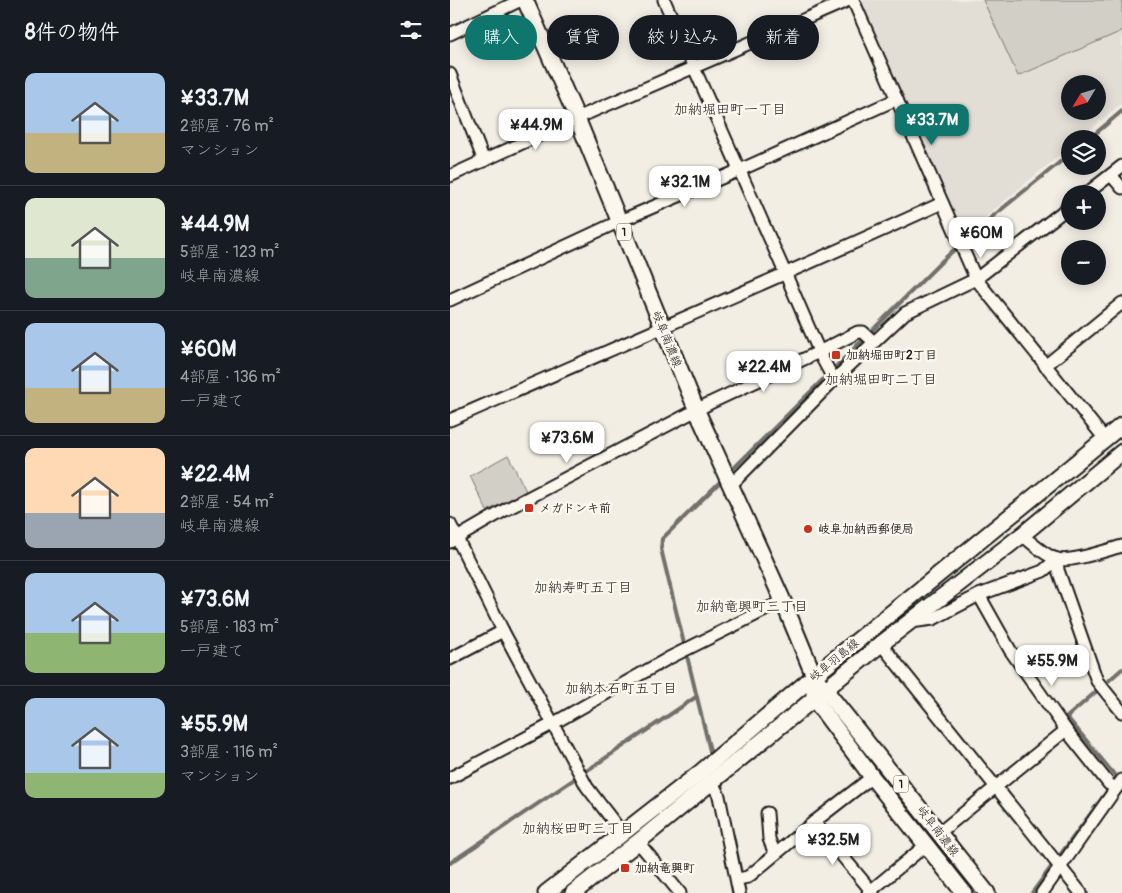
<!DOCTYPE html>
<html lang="ja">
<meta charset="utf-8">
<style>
body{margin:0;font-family:Pangolin,"Klee One",sans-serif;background:#20242c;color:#f1f3f6;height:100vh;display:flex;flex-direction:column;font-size:19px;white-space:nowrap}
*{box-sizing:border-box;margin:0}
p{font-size:16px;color:#9ea1a6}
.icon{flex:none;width:28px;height:28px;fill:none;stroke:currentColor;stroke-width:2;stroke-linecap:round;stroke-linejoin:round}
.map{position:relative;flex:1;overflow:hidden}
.panel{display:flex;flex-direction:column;background:#171b24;width:450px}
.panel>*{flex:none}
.banner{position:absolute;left:15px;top:15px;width:475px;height:45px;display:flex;gap:10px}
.needle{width:32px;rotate:232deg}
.fabs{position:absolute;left:611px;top:75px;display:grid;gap:10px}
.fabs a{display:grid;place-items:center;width:45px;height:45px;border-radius:50%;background:#171b24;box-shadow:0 2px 12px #0003;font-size:25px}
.price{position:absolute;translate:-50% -42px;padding:0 11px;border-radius:10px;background:#fff;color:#222;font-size:16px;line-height:32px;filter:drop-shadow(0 1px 2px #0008)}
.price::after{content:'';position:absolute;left:50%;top:30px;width:15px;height:11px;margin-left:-8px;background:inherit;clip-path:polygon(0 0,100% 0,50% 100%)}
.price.active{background:#0f766e;color:#fff}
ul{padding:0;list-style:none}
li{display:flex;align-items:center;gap:15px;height:125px;padding:0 25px}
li+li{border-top:1px solid #363941}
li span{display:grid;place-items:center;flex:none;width:140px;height:100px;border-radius:10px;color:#555}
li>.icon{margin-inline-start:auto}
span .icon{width:60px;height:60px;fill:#fffc;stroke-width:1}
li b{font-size:21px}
h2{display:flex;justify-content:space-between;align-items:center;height:60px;padding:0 25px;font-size:21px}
.chip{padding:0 18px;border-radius:22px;background:#171b24;box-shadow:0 2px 12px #0003;font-size:18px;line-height:45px}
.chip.active{background:#0f766e;color:#fff}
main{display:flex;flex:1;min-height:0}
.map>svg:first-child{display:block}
.built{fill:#e2ded5;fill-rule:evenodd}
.green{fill:#d2cfc6;stroke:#777671}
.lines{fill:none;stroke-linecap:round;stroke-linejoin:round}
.stream{stroke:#716f6b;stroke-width:4}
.minor-casing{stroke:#1c1c1c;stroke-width:15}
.major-casing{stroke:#1c1c1c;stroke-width:19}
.minor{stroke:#fbf7ec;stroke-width:11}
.major{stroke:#fbf7ec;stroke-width:15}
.poi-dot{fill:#c8321e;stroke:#fbf7ec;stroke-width:2}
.labels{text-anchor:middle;stroke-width:5;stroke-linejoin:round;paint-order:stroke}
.shield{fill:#fbf7ec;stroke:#5f5e5a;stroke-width:1}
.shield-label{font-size:11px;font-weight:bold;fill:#1c1c1c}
.street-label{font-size:12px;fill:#1c1c1c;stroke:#fbf7ec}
.poi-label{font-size:12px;font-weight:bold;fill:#1c1c1c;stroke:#fbf7ec;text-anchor:start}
.neighbourhood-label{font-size:14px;fill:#1c1c1c;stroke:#fbf7ec}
</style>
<main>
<section class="panel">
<h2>8件の物件<svg class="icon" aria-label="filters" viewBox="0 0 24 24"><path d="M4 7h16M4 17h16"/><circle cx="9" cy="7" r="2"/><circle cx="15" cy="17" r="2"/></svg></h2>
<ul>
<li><span style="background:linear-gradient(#a9c7e8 60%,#c2b280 0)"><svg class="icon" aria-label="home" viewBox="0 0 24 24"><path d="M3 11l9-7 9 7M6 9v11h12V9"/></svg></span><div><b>¥33.7M</b><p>2部屋 · 76 m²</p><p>マンション</p></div></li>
<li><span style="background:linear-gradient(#dfe7d0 60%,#7fa58c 0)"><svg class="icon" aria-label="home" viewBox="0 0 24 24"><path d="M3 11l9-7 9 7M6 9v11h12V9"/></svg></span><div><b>¥44.9M</b><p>5部屋 · 123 m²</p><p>岐阜南濃線</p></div></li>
<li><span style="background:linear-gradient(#a9c7e8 65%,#c2b280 0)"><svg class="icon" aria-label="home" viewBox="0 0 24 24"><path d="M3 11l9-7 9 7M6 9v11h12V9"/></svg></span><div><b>¥60M</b><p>4部屋 · 136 m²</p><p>一戸建て</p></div></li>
<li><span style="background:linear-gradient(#ffd9b3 65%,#9aa5b1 0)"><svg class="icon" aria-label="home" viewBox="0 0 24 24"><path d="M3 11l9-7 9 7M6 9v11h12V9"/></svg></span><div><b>¥22.4M</b><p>2部屋 · 54 m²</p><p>岐阜南濃線</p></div></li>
<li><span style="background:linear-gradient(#a9c7e8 60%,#8fb573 0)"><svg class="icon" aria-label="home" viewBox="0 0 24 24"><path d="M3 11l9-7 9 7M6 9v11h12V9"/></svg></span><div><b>¥73.6M</b><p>5部屋 · 183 m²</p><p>一戸建て</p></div></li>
<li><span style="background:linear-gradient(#a9c7e8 75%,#8fb573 0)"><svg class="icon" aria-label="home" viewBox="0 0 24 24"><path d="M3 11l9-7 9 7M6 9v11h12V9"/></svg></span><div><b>¥55.9M</b><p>3部屋 · 116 m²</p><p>マンション</p></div></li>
</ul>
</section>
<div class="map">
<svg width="672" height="893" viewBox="0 0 672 893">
<rect width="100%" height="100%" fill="#f2eee4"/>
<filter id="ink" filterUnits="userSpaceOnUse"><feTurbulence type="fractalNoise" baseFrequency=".02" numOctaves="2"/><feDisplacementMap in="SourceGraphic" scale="10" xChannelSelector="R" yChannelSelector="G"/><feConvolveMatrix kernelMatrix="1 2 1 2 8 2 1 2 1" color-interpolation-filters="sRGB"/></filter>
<g filter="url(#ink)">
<path class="built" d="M410 0H672V103L629 139H620V146L514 235ZM620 84H648V111H620Z"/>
<g class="green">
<path d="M533 0H672V31L568 76Z"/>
<path d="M58 455 76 491 37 511 20 476Z"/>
</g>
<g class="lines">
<g class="stream">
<path d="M639 139 672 111"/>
<path d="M279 473 492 261 521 234 620 154"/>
<path d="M262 759 211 549 212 539 274 478"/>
<path d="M270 779 274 797"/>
<path d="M665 780 667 778 617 717 672 669"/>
<path d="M283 835 295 893"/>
<path d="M0 863 246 697"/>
<path d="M582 893 661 786"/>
</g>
<g class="minor-casing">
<g id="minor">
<path d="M214 0 336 275 372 358 384 380"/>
<path d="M403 0 526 279 655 439"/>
<path d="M0 34 71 0"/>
<path d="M0 74 34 161"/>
<path d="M661 175 672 188"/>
<path d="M0 176 127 118 399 0"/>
<path d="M636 194 672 166"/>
<path d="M0 300 170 221 290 170 447 99"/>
<path d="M595 366 672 303"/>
<path d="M0 420C164 348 329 278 492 203"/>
<path d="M280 486 384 380 455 313 526 279 620 206"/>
<path d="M0 524 53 631 137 787 173 834"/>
<path d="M572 535C582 543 594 555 607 559 620 563 657 550 672 546"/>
<path d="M0 542 55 510 260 403 369 352 408 332H413L424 342"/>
<path d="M607 559 608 570 647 681 672 712"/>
<path d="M529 595 560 650 616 730 659 784 666 788"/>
<path d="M461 622 483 619 529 595 593 571 607 559"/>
<path d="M431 644 631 893"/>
<path d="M0 659 53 631"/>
<path d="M0 778 104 723 219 658 333 601"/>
<path d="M262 782 269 796 289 893"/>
<path d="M317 813 319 839 325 854"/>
<path d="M364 822 423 893"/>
<path d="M489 833 616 730"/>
<path d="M188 842 230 893"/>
<path d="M288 879 298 877 364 822 422 777"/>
<path d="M418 893 476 845"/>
<path d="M592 893 672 780"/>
</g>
</g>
<g class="major-casing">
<g id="major">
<path d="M75 0 127 118 247 411 333 601 364 676 537 893"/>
<path d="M364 691V699L422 777 514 893"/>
<path d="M96 893 251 772 364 676 672 425"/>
<path d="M123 893 188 842 431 644 572 535 672 452"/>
</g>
</g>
<use href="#minor" class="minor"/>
<use href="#major" class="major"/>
</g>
</g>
<g class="poi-dot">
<rect x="381" y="350" width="10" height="10" rx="2.5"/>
<rect x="74" y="503" width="10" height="10" rx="2.5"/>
<circle cx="358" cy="529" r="5"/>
<rect x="170" y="863" width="10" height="10" rx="2.5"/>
</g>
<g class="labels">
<g class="shield">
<rect x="166.5" y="223.5" width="15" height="17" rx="4"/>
<rect x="443.5" y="775.5" width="15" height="17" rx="4"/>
</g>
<g class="shield-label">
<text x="174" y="236">1</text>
<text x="451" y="788">1</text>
</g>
<g class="street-label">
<text transform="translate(217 339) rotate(68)" y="4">岐阜南濃線</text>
<text transform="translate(384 660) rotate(-39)" y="4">岐阜羽島線</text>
<text transform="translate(488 831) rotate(52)" y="4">岐阜南濃線</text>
</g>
<g class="poi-label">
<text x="396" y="359">加納堀田町2丁目</text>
<text x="89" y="512">メガドンキ前</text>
<text x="368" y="533">岐阜加納西郵便局</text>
<text x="185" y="872">加納竜興町</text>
</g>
<g class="neighbourhood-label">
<text x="280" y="114">加納堀田町一丁目</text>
<text x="431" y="384">加納堀田町二丁目</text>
<text x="133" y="592">加納寿町五丁目</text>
<text x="302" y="611">加納竜興町三丁目</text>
<text x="171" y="693">加納本石町五丁目</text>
<text x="128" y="833">加納桜田町三丁目</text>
</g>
</g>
</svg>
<div class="fabs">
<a><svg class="needle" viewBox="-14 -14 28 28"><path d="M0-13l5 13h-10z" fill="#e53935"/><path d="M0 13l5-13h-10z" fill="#9ea1a6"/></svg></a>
<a><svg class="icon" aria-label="layers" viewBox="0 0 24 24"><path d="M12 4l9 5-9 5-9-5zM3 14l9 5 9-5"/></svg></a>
<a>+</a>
<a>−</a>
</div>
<b class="price active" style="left:482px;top:146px">¥33.7M</b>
<b class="price" style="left:86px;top:151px">¥44.9M</b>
<b class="price" style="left:235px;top:208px">¥32.1M</b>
<b class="price" style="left:531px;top:259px">¥60M</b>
<b class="price" style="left:314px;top:393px">¥22.4M</b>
<b class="price" style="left:117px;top:464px">¥73.6M</b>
<b class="price" style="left:602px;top:687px">¥55.9M</b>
<b class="price" style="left:383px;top:866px">¥32.5M</b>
<div class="banner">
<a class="chip active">購入</a>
<a class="chip">賃貸</a>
<a class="chip">絞り込み</a>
<a class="chip">新着</a>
</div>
</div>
</main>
